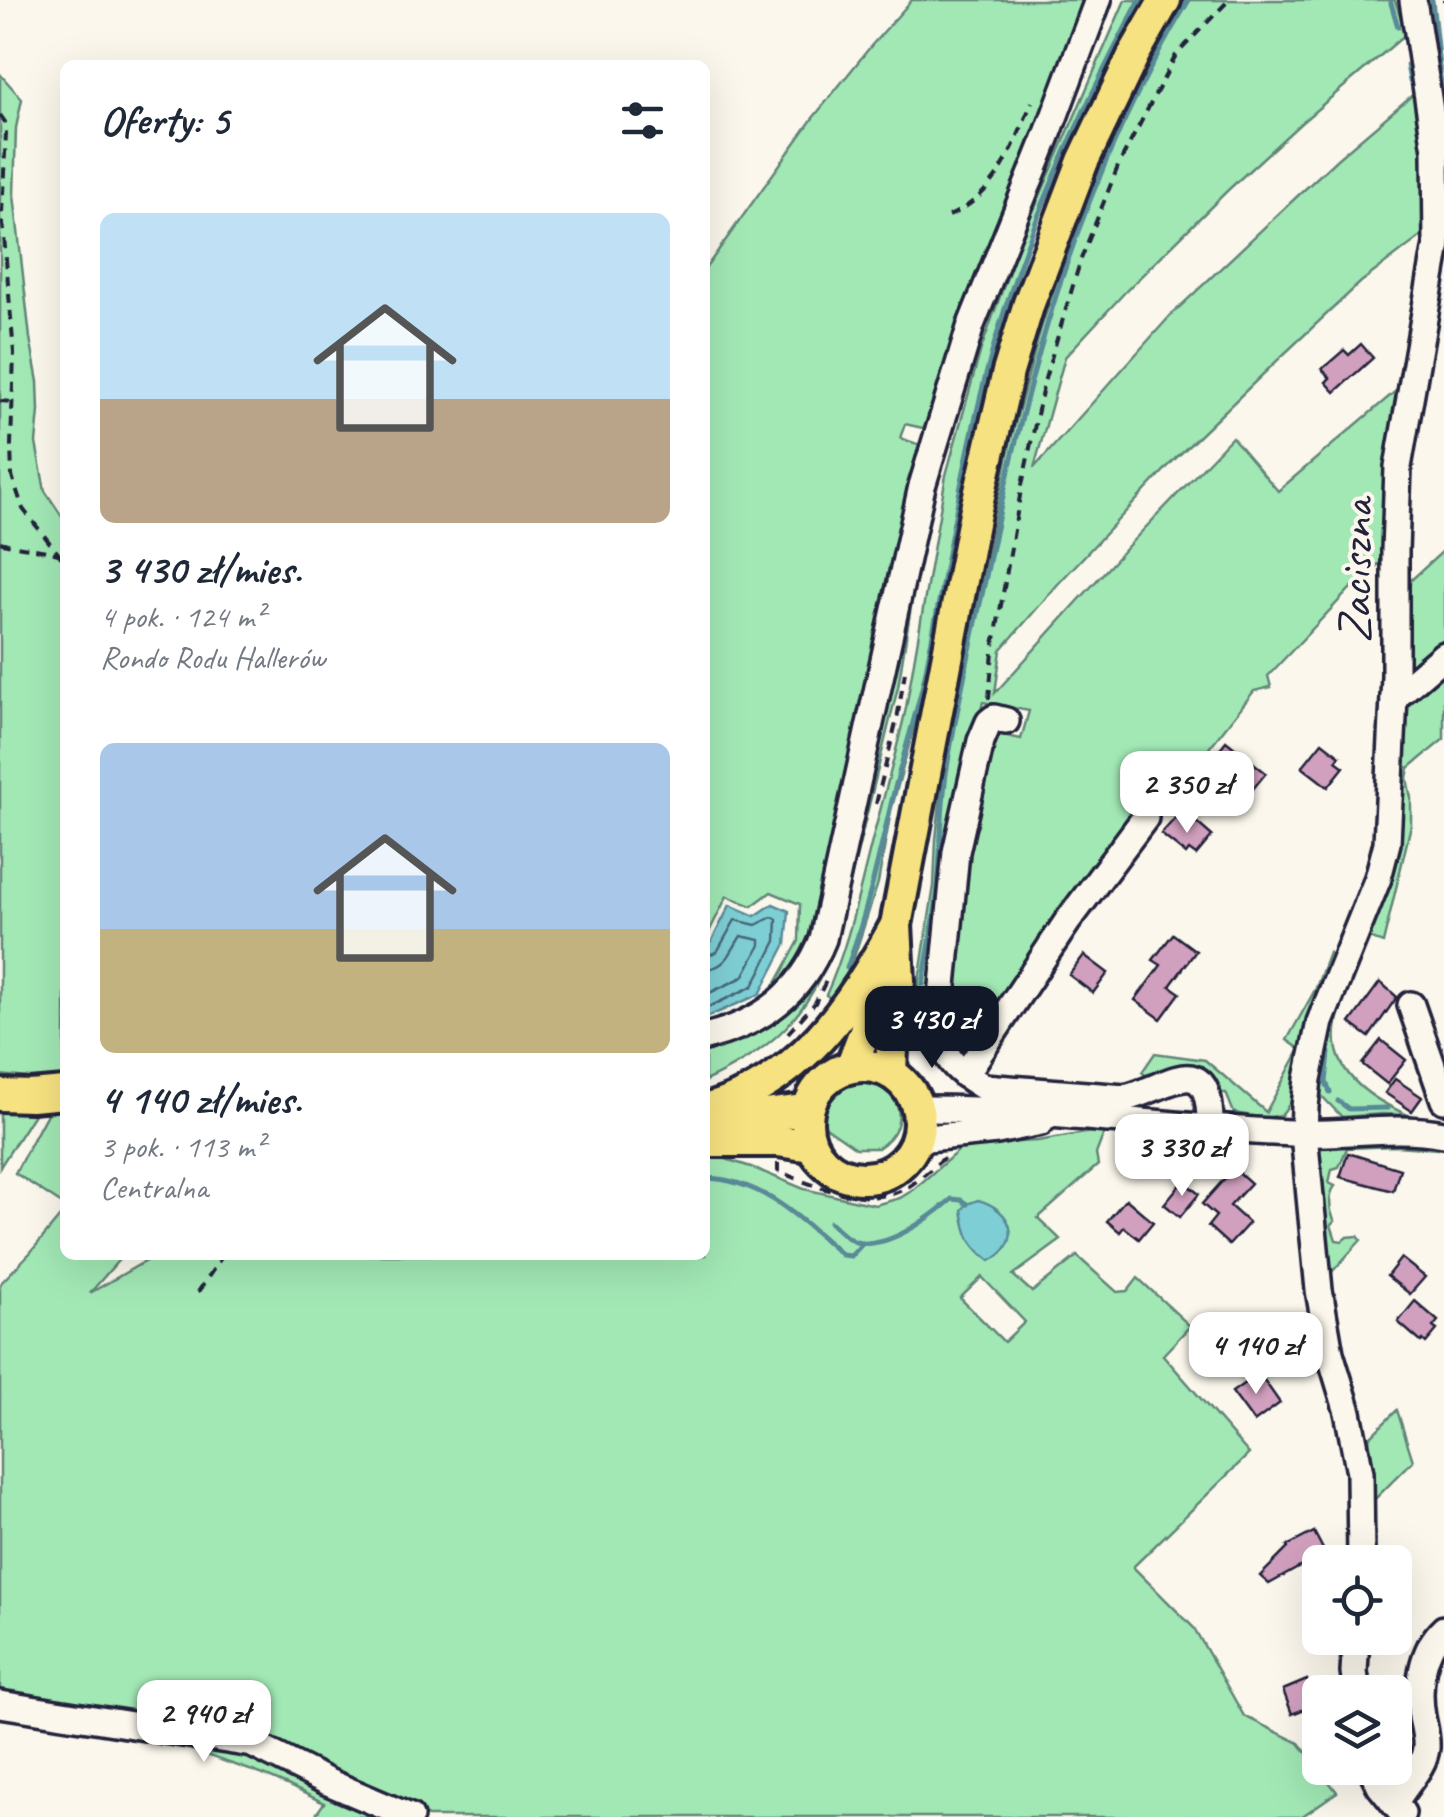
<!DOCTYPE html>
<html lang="pl">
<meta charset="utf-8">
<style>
body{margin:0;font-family:Caveat,sans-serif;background:#f6f6f7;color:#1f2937;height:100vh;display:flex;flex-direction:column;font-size:38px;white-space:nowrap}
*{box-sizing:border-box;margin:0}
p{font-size:32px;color:#747a83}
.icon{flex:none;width:55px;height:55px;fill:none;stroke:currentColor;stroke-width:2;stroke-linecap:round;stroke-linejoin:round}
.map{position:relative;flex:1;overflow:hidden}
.side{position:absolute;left:60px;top:60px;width:650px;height:1200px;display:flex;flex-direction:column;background:#fff;border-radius:15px;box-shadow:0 10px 40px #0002}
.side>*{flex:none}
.tools{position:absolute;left:1302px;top:1545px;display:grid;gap:20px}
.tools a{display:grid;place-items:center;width:110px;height:110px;border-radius:15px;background:#fff;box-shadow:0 10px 40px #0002;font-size:50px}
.price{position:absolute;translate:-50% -85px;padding:0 22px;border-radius:20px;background:#fff;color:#222;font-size:32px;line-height:65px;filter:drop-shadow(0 2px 5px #0008)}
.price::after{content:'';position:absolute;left:50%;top:60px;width:30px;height:22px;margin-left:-15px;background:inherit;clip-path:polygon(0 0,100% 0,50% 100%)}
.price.current{background:#111827;color:#fff}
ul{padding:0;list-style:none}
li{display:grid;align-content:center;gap:20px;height:530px;padding:0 40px}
li span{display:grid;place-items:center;height:310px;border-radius:15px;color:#555}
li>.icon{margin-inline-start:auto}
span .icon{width:180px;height:180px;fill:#fffc;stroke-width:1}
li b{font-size:42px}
h2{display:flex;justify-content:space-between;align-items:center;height:120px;padding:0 40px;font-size:42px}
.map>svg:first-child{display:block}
.green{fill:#a2e8b5;stroke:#628578;stroke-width:2.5;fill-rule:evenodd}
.water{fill:#7ecfd5;stroke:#598a97;stroke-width:2.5}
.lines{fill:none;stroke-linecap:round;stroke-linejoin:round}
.shore{stroke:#476779;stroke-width:2.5}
.stream{stroke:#598a97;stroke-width:5}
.building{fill:#d1a0be;stroke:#22223b;stroke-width:2.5}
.minor-casing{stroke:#22223b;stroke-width:32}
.major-casing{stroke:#22223b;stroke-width:38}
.path{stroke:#22223b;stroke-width:4;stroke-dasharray:10 8;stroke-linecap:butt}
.minor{stroke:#fbf7ec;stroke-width:25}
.major{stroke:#f7e281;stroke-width:30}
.labels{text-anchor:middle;stroke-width:8;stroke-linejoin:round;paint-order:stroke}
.street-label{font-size:48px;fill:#22223b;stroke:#fbf7ec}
</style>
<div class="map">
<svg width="1444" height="1817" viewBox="0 0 1444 1817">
<rect width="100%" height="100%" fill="#fbf7ec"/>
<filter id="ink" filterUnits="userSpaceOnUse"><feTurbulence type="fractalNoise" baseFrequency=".01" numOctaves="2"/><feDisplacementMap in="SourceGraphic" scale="20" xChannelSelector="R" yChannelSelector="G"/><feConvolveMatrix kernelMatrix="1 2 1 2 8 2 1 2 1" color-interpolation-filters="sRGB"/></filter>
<g filter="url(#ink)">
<g class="green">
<path d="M912 0H1090L1032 134 959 316 927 429 905 424 900 438 923 446 822 894 801 964 779 995 710 1026 768 998 799 941 800 904 771 892 752 906 727 896 705 940V269L813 118 871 46Z"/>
<path d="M1125 0H1143L1081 118 1030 238 997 338 956 520 927 679 891 811 878 883 851 966 835 1001 826 995C848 946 858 896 871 845 883 799 896 754 906 708L946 475 981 349 1017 249Z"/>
<path d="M1186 0H1395L1406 34 1301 123 1228 190 1127 290 1065 357 1034 468 1171 315 1337 159 1417 91 1427 232 1361 282 1283 355 1175 459 1058 584 1001 650 995 693 1127 547 1232 437 1278 491 1404 384 1382 561 1350 589 1268 676 1271 687 1254 691 1184 780 1169 771 1137 812 979 1040 963 1052 956 1047 951 1030 968 844 978 826 967 823 993 733 1021 739 1029 711 983 702 960 795 931 998 928 1043 953 1080C936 1066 919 1046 912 1025L934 886 936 839 944 767 1011 439 1041 328 1074 230 1129 102Z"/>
<path d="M0 74 22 99 16 128 14 195 30 338 38 382 39 411 36 443 45 491 65 521V1082L0 1075Z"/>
<path d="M921 545 898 687 835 944C808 1016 774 1049 705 1081V1045L807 985Z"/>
<path d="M1444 550V647L1403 683 1410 581Z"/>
<path d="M1444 662V739L1409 768 1407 778 1411 798V825L1383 943 1365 937 1402 699Z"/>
<path d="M1329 953 1337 960 1298 1067 1291 1102 1281 1115 1265 1118 1234 1113 1226 1093H1221C1215 1084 1210 1082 1202 1076 1180 1062 1169 1065 1146 1076L1142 1072 1155 1053 1205 1060 1266 1112 1300 1049 1287 1040 1316 988Z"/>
<path d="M1342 998C1340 1009 1337 1019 1336 1030 1331 1074 1373 1100 1408 1115L1382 1114 1342 1117 1321 1095 1319 1089 1322 1039Z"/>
<path d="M857 1080C899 1084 915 1123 878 1148H856L820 1123C817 1098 835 1085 857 1080Z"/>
<path d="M0 1107 36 1111 0 1167Z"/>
<path d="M65 1109V1206L15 1173 48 1112Z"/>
<path d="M1091 1132 1104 1133 1096 1154 1098 1165 1038 1218 1061 1240 1013 1275 1032 1292 1077 1256 1117 1292 1128 1291 1138 1278 1190 1326 1163 1355 1249 1454 1133 1567 1194 1628 1244 1716 1299 1743 1337 1792 1301 1817H428L293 1755 0 1698V1284L30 1253 65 1211V1255H123L90 1293 156 1255H705V1155H713L751 1167 804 1189 875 1205 900 1198 913 1190 959 1150 961 1145 1038 1141ZM982 1277 1025 1322 1004 1342 960 1298Z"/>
<path d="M1328 1141 1443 1143 1438 1149 1396 1146 1347 1148 1339 1167 1332 1169 1329 1183 1335 1186C1328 1195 1329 1211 1335 1221L1331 1225 1336 1240 1342 1241 1347 1237 1358 1236 1361 1240 1331 1273 1330 1263H1326L1316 1149Z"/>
<path d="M1397 1410 1413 1461 1370 1504 1373 1464 1369 1438Z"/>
<path d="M177 1743 246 1752 384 1817H314L324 1803C298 1790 272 1777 244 1768 221 1760 199 1754 177 1743Z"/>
</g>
<g class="water">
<path d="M773 904 789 911 786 944 760 994 705 1018V954L730 905 755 916Z"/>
<path d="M978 1200C1012 1209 1025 1243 990 1261 969 1245 966 1235 962 1210L967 1204Z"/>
</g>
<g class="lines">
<g class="shore">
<path d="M705 956 717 952 735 920 756 925 772 917 777 919 776 941 753 986 705 1009"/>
<path d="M705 969C727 968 730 952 741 936L760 940V945L743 977 705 995"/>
</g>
<g class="stream">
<path d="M1432 0 1444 113"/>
<path d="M1391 3 1398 27"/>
<path d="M1407 65 1410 81"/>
<path d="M847 968C867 913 879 857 892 800 902 758 916 717 925 675 945 574 961 471 987 371 1021 241 1077 118 1140 0"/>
<path d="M923 984C928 952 935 919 938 887 941 849 941 811 946 774 956 709 971 645 985 581 1027 373 1077 183 1189 0"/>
<path d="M1329 1053 1326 1082 1330 1092"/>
<path d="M1338 1101 1349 1109 1387 1108"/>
<path d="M705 1178C762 1179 802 1220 842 1255L851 1256 863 1243"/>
<path d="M830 1222C838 1229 846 1239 856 1242 886 1251 931 1217 952 1199L961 1200 967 1204"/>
</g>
</g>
<g class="building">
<path d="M1361 344 1373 358 1335 392 1326 382 1330 378 1322 369 1344 350 1349 355Z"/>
<path d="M1226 741 1266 773 1243 801 1204 769Z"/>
<path d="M1322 742 1340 756 1336 761 1344 767 1328 787 1302 767Z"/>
<path d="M1177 816 1190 827 1195 821 1212 836 1196 855 1189 850 1186 854 1161 834Z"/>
<path d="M1173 934 1196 951 1170 986 1180 993 1161 1019 1135 1000 1161 965 1153 960Z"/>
<path d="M1084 955 1108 973 1093 993 1069 975Z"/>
<path d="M1380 982 1397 997 1369 1037 1350 1023Z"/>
<path d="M1381 1040 1406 1060 1387 1084 1362 1064Z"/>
<path d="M1395 1079 1422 1097 1412 1111 1385 1093Z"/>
<path d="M1348 1153 1400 1169 1393 1191 1340 1177Z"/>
<path d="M1234 1168 1251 1183 1230 1206 1249 1223 1229 1245 1208 1226 1216 1216 1202 1204Z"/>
<path d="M1183 1181 1199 1194 1180 1217 1164 1204Z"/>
<path d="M1126 1199 1153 1222 1139 1239 1124 1227 1120 1232 1107 1221Z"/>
<path d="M1401 1258 1425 1277 1410 1294 1387 1276Z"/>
<path d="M1415 1301 1438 1321 1433 1327 1437 1330 1426 1343 1423 1340 1421 1342 1398 1322Z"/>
<path d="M1286 1334 1300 1350 1286 1362 1279 1354 1266 1366 1257 1355Z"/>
<path d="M1259 1373 1280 1403 1254 1422 1232 1392Z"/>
<path d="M1314 1532 1325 1553 1269 1584 1260 1576 1288 1548 1287 1546Z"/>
<path d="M1307 1680 1317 1704 1292 1714 1283 1690Z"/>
</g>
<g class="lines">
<g class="minor-casing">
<g id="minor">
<path d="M1394 698 1444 655"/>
<path d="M1006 721 994 718 989 722 981 741 956 852 940 1017C940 1056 952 1068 984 1087L1125 1098C1168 1088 1211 1045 1210 1127"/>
<path d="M1411 1005 1444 1100"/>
<path d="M705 1037C762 1023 801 994 823 939L922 486 971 325 1047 136 1098 0"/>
<path d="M965 1075 1067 922 1145 818"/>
<path d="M918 1109C1043 1108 1167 1128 1292 1133 1343 1136 1393 1124 1444 1134"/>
<path d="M917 1139 997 1131 1041 1122"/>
<path d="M1361 1562 1360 1473 1348 1412 1330 1353 1319 1290 1304 1134 1305 1107 1308 1079 1320 1022 1378 878 1387 843 1395 676V551L1398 467 1437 244 1436 150 1413 0"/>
<path d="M1356 1638 1354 1672 1357 1692"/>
<path d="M0 1704 252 1744 328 1782 410 1817"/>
<path d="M1371 1768 1380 1786 1402 1813"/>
<path d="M1395 1803C1404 1785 1424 1768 1426 1748 1427 1738 1424 1727 1422 1717 1417 1687 1421 1650 1444 1629"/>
</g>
</g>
<g class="major-casing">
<g id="major">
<circle cx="863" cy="1122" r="56"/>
<path d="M851 1067 865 1031 877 969"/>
<path d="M891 1073 893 1023 899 981 896 925 975 513 1008 372 1029 303 1083 161 1134 54 1165 0"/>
<path d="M0 1095 31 1096 65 1093"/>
<path d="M705 1110C802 1082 850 1008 896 925"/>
<path d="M706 1125 718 1121 806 1110"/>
<path d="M705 1139 714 1141H778L811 1146"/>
</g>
</g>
<g class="path">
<path d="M1444 0V2"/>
<path d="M0 115 5 122 6 133 2 213 14 353 11 445 12 476 23 509 65 562"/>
<path d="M949 216C999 193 1012 149 1032 102"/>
<path d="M0 401 13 402"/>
<path d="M0 542C19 548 38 548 58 554"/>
<path d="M989 699 993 651 1021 490 1044 382 1081 259 1119 164 1176 55 1229 0"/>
<path d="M876 804 897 719 905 672"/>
<path d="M788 1033 815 1003 826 981"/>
<path d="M778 1163V1171C811 1185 864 1207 900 1191 916 1184 930 1169 944 1158"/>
<path d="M198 1292 223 1255"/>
</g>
<use href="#minor" class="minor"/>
<use href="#major" class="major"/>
</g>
</g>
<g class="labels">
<g class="street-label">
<text transform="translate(1354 571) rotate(-89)" y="17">Zaciszna</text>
</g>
</g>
</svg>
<div class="tools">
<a><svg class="icon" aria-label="locate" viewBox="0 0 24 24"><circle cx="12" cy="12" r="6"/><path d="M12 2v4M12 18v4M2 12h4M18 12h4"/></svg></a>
<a><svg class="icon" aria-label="layers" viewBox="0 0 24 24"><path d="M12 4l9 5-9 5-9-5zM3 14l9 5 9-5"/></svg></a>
</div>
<b class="price" style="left:1187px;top:836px">2 350 zł</b>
<b class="price current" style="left:932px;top:1071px">3 430 zł</b>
<b class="price" style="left:1182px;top:1199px">3 330 zł</b>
<b class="price" style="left:1256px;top:1397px">4 140 zł</b>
<b class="price" style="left:204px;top:1765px">2 940 zł</b>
<section class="side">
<h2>Oferty: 5<svg class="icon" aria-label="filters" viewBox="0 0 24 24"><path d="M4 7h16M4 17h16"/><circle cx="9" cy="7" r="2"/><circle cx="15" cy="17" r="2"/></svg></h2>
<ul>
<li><span style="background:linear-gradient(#bfe0f5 60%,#b9a48a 0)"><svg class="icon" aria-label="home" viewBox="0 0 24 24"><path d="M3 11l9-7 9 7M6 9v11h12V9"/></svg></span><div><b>3 430 zł/mies.</b><p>4 pok. · 124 m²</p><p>Rondo Rodu Hallerów</p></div></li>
<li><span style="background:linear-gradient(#a9c7e8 60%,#c2b280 0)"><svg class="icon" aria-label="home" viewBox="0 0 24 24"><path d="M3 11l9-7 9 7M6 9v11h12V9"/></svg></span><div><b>4 140 zł/mies.</b><p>3 pok. · 113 m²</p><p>Centralna</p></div></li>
</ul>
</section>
</div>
